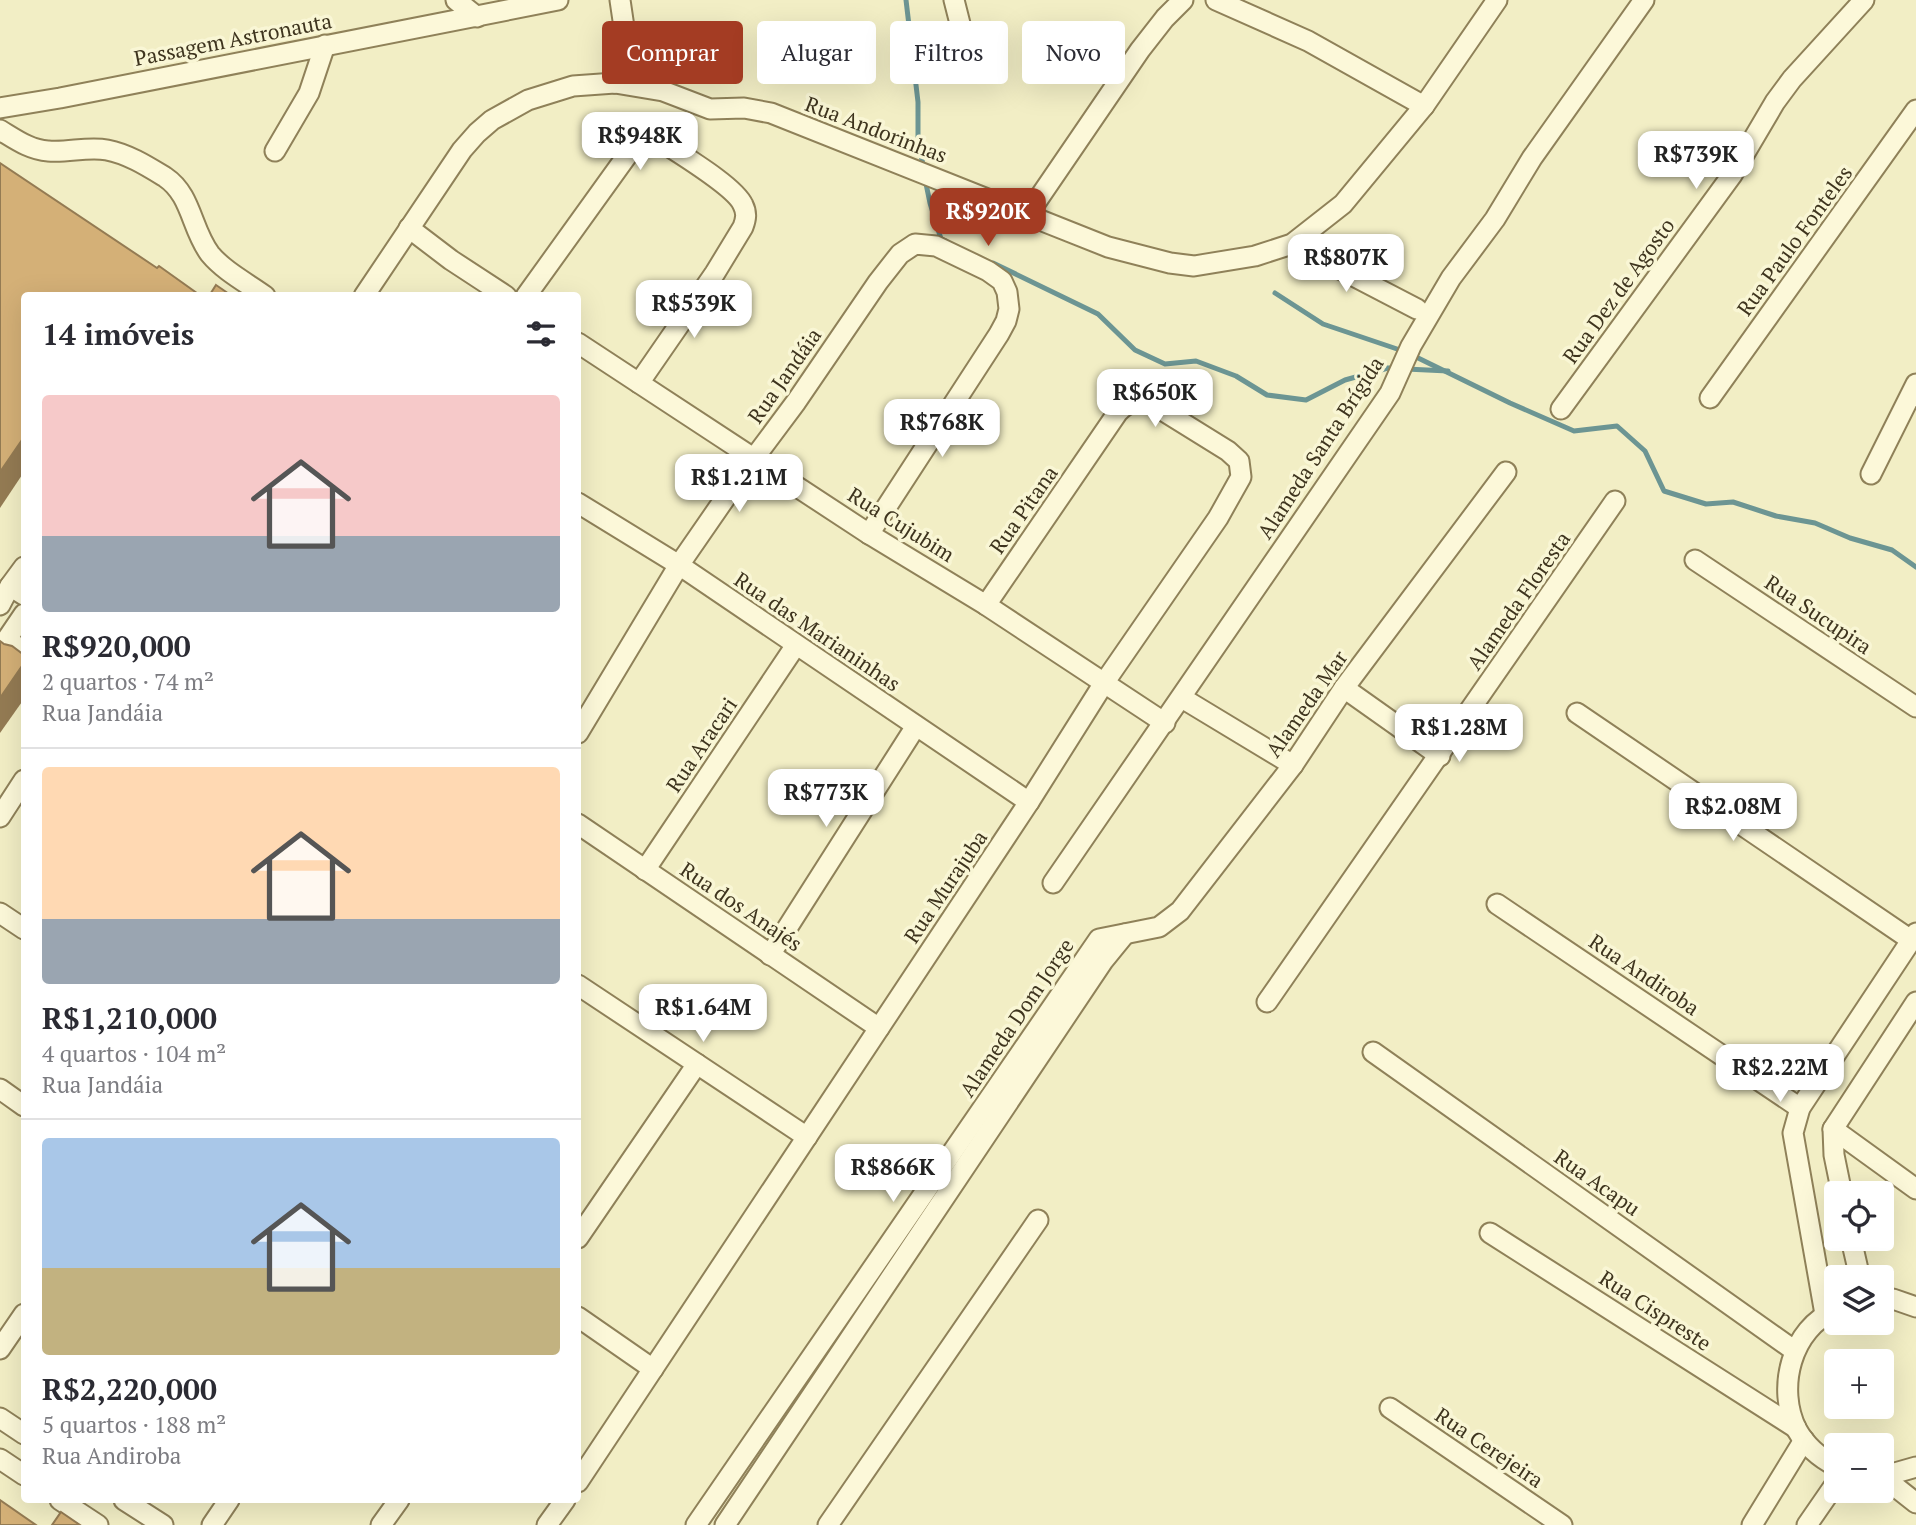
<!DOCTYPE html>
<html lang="pt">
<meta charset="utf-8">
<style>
body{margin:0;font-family:"PT Serif",serif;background:#f2f2f3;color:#2b2b33;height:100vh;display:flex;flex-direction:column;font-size:26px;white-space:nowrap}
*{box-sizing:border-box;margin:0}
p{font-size:23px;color:#7c7c81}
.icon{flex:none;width:38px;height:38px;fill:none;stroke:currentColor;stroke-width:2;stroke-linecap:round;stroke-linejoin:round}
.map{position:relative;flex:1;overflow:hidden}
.panel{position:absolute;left:21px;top:292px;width:560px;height:1211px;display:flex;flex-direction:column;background:#fff;border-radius:7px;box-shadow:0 7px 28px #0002}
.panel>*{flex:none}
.hud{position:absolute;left:602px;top:21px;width:665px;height:63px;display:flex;gap:14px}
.buttons{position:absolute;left:1824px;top:1181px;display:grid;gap:14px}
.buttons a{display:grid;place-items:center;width:70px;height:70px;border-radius:7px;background:#fff;box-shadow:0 7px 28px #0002;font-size:35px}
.price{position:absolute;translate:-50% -60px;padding:0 16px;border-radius:14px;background:#fff;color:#222;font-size:23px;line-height:46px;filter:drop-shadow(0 2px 4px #0008)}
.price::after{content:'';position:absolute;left:50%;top:42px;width:21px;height:16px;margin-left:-10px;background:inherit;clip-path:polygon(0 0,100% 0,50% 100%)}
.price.active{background:#a43c23;color:#fff}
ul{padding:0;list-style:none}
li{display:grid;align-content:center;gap:14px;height:371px;padding:0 21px}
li+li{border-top:2px solid #e1e1e2}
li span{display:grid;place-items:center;height:217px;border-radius:7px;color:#555}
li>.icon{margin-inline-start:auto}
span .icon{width:126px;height:126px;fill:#fffc;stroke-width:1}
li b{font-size:30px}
h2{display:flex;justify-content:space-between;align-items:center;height:84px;padding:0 21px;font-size:30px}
.pill{padding:0 24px;border-radius:7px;background:#fff;box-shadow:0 7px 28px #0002;font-size:24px;line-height:63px}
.pill.active{background:#a43c23;color:#fff}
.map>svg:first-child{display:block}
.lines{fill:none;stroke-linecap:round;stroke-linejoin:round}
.stream{stroke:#6c9593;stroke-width:5}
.minor-casing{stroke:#8f8159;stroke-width:23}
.minor{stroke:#fcf8d9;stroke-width:19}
.shaded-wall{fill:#947b53}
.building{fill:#d4b077;stroke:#947b53;stroke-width:2}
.labels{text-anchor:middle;stroke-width:7;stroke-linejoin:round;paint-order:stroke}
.street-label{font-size:21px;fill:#3e341e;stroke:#f9f6d5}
</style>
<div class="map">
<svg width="1916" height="1525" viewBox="0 0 1916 1525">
<rect width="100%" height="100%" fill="#f2eec5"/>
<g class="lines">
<g class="stream">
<path d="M906 0 918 102V140L924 170"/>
<path d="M925 179 930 203 941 239 946 241"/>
<path d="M993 263 1098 314 1135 350 1165 364 1196 361 1236 376 1267 395 1306 400 1345 380 1388 368H1396"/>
<path d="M1275 293 1323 324 1403 351"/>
<path d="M1412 355 1510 403 1574 431 1617 426 1645 451 1664 491 1706 504 1733 502 1776 516 1815 523 1850 538 1892 550 1916 567"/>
<path d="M1406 369 1448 371"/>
</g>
<g class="minor-casing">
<g id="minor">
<path d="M456 0 477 17"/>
<path d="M954 0 971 67"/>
<path d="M1216 0 1308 41 1424 106"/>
<path d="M615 83 625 34 620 0"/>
<path d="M0 108 60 98 558 0"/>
<path d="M0 130C15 139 30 150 48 151 68 153 88 146 107 150 128 154 147 166 165 177 192 195 191 229 210 254 224 271 247 283 265 296"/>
<path d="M275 151 309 93 325 45"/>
<path d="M1028 214 1140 50 1165 18 1183 0"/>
<path d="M409 228 451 260 506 296"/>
<path d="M1292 244 1417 309"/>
<path d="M364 296 462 150 477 133 492 120 528 100 573 86 615 83 663 91 710 109 744 108 771 113 1108 247 1170 263 1194 266 1255 256 1292 244 1343 204 1424 106 1497 0"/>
<path d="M526 296 626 157C636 144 643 135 659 140 678 153 735 186 743 205 747 213 746 219 743 227L715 273 639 383"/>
<path d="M578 343 869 534 986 605 1165 723"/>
<path d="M1710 398 1916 110"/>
<path d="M1561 409 1732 175 1775 102 1792 79 1864 0"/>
<path d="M1871 474 1916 384"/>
<path d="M578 503 679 565 1029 802"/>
<path d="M1695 560 1916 707"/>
<path d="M24 567 10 586 24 595"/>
<path d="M0 605 10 586"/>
<path d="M24 614 7 639 24 652"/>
<path d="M1344 688 1440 756"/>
<path d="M1182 698 1293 765"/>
<path d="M1577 713 1911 940"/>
<path d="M578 733 679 565 737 481 796 402 878 282 900 254 915 244 936 246 988 271 1002 281 1007 292 1009 309 1006 321 999 334 869 534"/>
<path d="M0 817 24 780"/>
<path d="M578 824 879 1028"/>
<path d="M645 870 796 645"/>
<path d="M1053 883 1390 393 1411 346 1451 278 1495 219 1532 158 1644 0"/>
<path d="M1497 904 1800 1108"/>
<path d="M0 913 24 929"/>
<path d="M770 955 916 726"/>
<path d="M578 985 807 1137"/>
<path d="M1267 1002 1615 501"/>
<path d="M1373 1052 1795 1351"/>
<path d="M0 1089 24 1106"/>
<path d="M1833 1129 1916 1189"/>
<path d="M1842 1194 1834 1155 1833 1129 1916 1002"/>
<path d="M1490 1233 1796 1428"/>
<path d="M578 1238 697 1064"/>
<path d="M1851 1239 1860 1278"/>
<path d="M1881 1299H1893L1916 1307"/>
<path d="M1836 1310C1791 1328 1776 1389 1797 1430 1806 1446 1820 1458 1836 1466"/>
<path d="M1825 1314 1793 1133 1800 1108 1916 933"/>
<path d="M578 1317 653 1369"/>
<path d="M0 1349 24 1314"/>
<path d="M1390 1408 1562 1525"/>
<path d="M0 1418 24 1434"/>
<path d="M0 1459 24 1475"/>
<path d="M1881 1477 1916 1467"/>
<path d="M1883 1477 1916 1503"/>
<path d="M578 1482 1029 802 1104 683 1218 518 1241 477 1239 461 1228 451 1149 402C1135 400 1128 402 1118 412L986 605"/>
<path d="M60 1500 98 1525"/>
<path d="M124 1500 163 1525"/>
<path d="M212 1525 229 1500"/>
<path d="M381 1525 399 1500"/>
<path d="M547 1525 565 1500"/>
<path d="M696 1525 1099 939 1159 927 1180 911 1293 765 1344 688 1506 472"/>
<path d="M725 1525 1103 961 1125 934"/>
<path d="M828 1525 1038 1220"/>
<path d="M1752 1525 1804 1440"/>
<path d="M1807 1525 1836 1483"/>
</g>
</g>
<use href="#minor" class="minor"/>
</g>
<g class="shaded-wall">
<path d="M24 437V472L0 508V472Z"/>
<path d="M24 663V699L0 733V698Z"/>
</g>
<g class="building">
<path d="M0 163 157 268 159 266 201 296H24V437L0 472Z"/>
<path d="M216 285 232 296H209Z"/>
<path d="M0 641 4 644 12 646 24 655V663L0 698Z"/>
<path d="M0 1500 36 1525H0Z"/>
<path d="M61 1512 80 1525H52Z"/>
</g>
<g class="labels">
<g class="street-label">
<text transform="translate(233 40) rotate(-11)" y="7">Passagem Astronauta</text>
<text transform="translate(876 130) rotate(21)" y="7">Rua Andorinhas</text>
<text transform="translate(1795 241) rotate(-54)" y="7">Rua Paulo Fonteles</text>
<text transform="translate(1619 291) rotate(-54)" y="7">Rua Dez de Agosto</text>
<text transform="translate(785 376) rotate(-55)" y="7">Rua Jandáia</text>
<text transform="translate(1321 448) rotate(-57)" y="7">Alameda Santa Brígida</text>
<text transform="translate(1024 510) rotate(-55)" y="7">Rua Pitana</text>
<text transform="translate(901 525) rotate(32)" y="7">Rua Cujubim</text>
<text transform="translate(1519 601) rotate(-55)" y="7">Alameda Floresta</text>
<text transform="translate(1818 615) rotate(34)" y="7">Rua Sucupira</text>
<text transform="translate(817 632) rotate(34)" y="7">Rua das Marianinhas</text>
<text transform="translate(1307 704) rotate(-55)" y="7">Alameda Mar</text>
<text transform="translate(702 745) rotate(-56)" y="7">Rua Aracari</text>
<text transform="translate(946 887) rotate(-56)" y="7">Rua Murajuba</text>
<text transform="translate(741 907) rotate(34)" y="7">Rua dos Anajés</text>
<text transform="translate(1644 975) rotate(34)" y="7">Rua Andiroba</text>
<text transform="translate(1017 1018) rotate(-56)" y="7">Alameda Dom Jorge</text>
<text transform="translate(1597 1183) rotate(35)" y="7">Rua Acapu</text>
<text transform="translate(1655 1311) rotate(33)" y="7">Rua Cispreste</text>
<text transform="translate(1489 1448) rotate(34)" y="7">Rua Cerejeira</text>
</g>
</g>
</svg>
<div class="buttons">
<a><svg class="icon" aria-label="locate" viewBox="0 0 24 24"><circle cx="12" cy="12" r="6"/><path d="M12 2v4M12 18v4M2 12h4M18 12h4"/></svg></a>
<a><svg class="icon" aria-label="layers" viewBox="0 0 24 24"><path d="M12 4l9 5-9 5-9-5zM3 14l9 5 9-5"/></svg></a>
<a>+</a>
<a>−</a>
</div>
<b class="price" style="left:640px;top:172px">R$948K</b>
<b class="price" style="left:1696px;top:191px">R$739K</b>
<b class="price active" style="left:988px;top:248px">R$920K</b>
<b class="price" style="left:1346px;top:294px">R$807K</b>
<b class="price" style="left:694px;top:340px">R$539K</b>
<b class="price" style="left:1155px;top:429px">R$650K</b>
<b class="price" style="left:942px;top:459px">R$768K</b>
<b class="price" style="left:739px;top:514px">R$1.21M</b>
<b class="price" style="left:1459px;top:764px">R$1.28M</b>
<b class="price" style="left:826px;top:829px">R$773K</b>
<b class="price" style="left:1733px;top:843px">R$2.08M</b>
<b class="price" style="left:703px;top:1044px">R$1.64M</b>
<b class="price" style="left:1780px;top:1104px">R$2.22M</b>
<b class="price" style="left:893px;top:1204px">R$866K</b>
<div class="hud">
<a class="pill active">Comprar</a>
<a class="pill">Alugar</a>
<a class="pill">Filtros</a>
<a class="pill">Novo</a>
</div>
<section class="panel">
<h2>14 imóveis<svg class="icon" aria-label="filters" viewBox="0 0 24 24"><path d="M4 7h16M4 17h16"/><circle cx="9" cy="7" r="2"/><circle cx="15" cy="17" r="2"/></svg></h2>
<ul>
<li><span style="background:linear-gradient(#f6c9c9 65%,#9aa5b1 0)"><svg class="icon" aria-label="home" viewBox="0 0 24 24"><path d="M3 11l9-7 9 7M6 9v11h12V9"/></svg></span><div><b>R$920,000</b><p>2 quartos · 74 m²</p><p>Rua Jandáia</p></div></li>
<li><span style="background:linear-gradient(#ffd9b3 70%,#9aa5b1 0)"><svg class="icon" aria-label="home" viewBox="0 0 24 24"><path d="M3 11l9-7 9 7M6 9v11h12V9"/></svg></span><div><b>R$1,210,000</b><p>4 quartos · 104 m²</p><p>Rua Jandáia</p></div></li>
<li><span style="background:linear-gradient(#a9c7e8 60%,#c2b280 0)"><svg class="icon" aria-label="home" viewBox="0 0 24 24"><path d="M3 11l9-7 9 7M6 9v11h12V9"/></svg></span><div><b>R$2,220,000</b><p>5 quartos · 188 m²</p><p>Rua Andiroba</p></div></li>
</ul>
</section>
</div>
